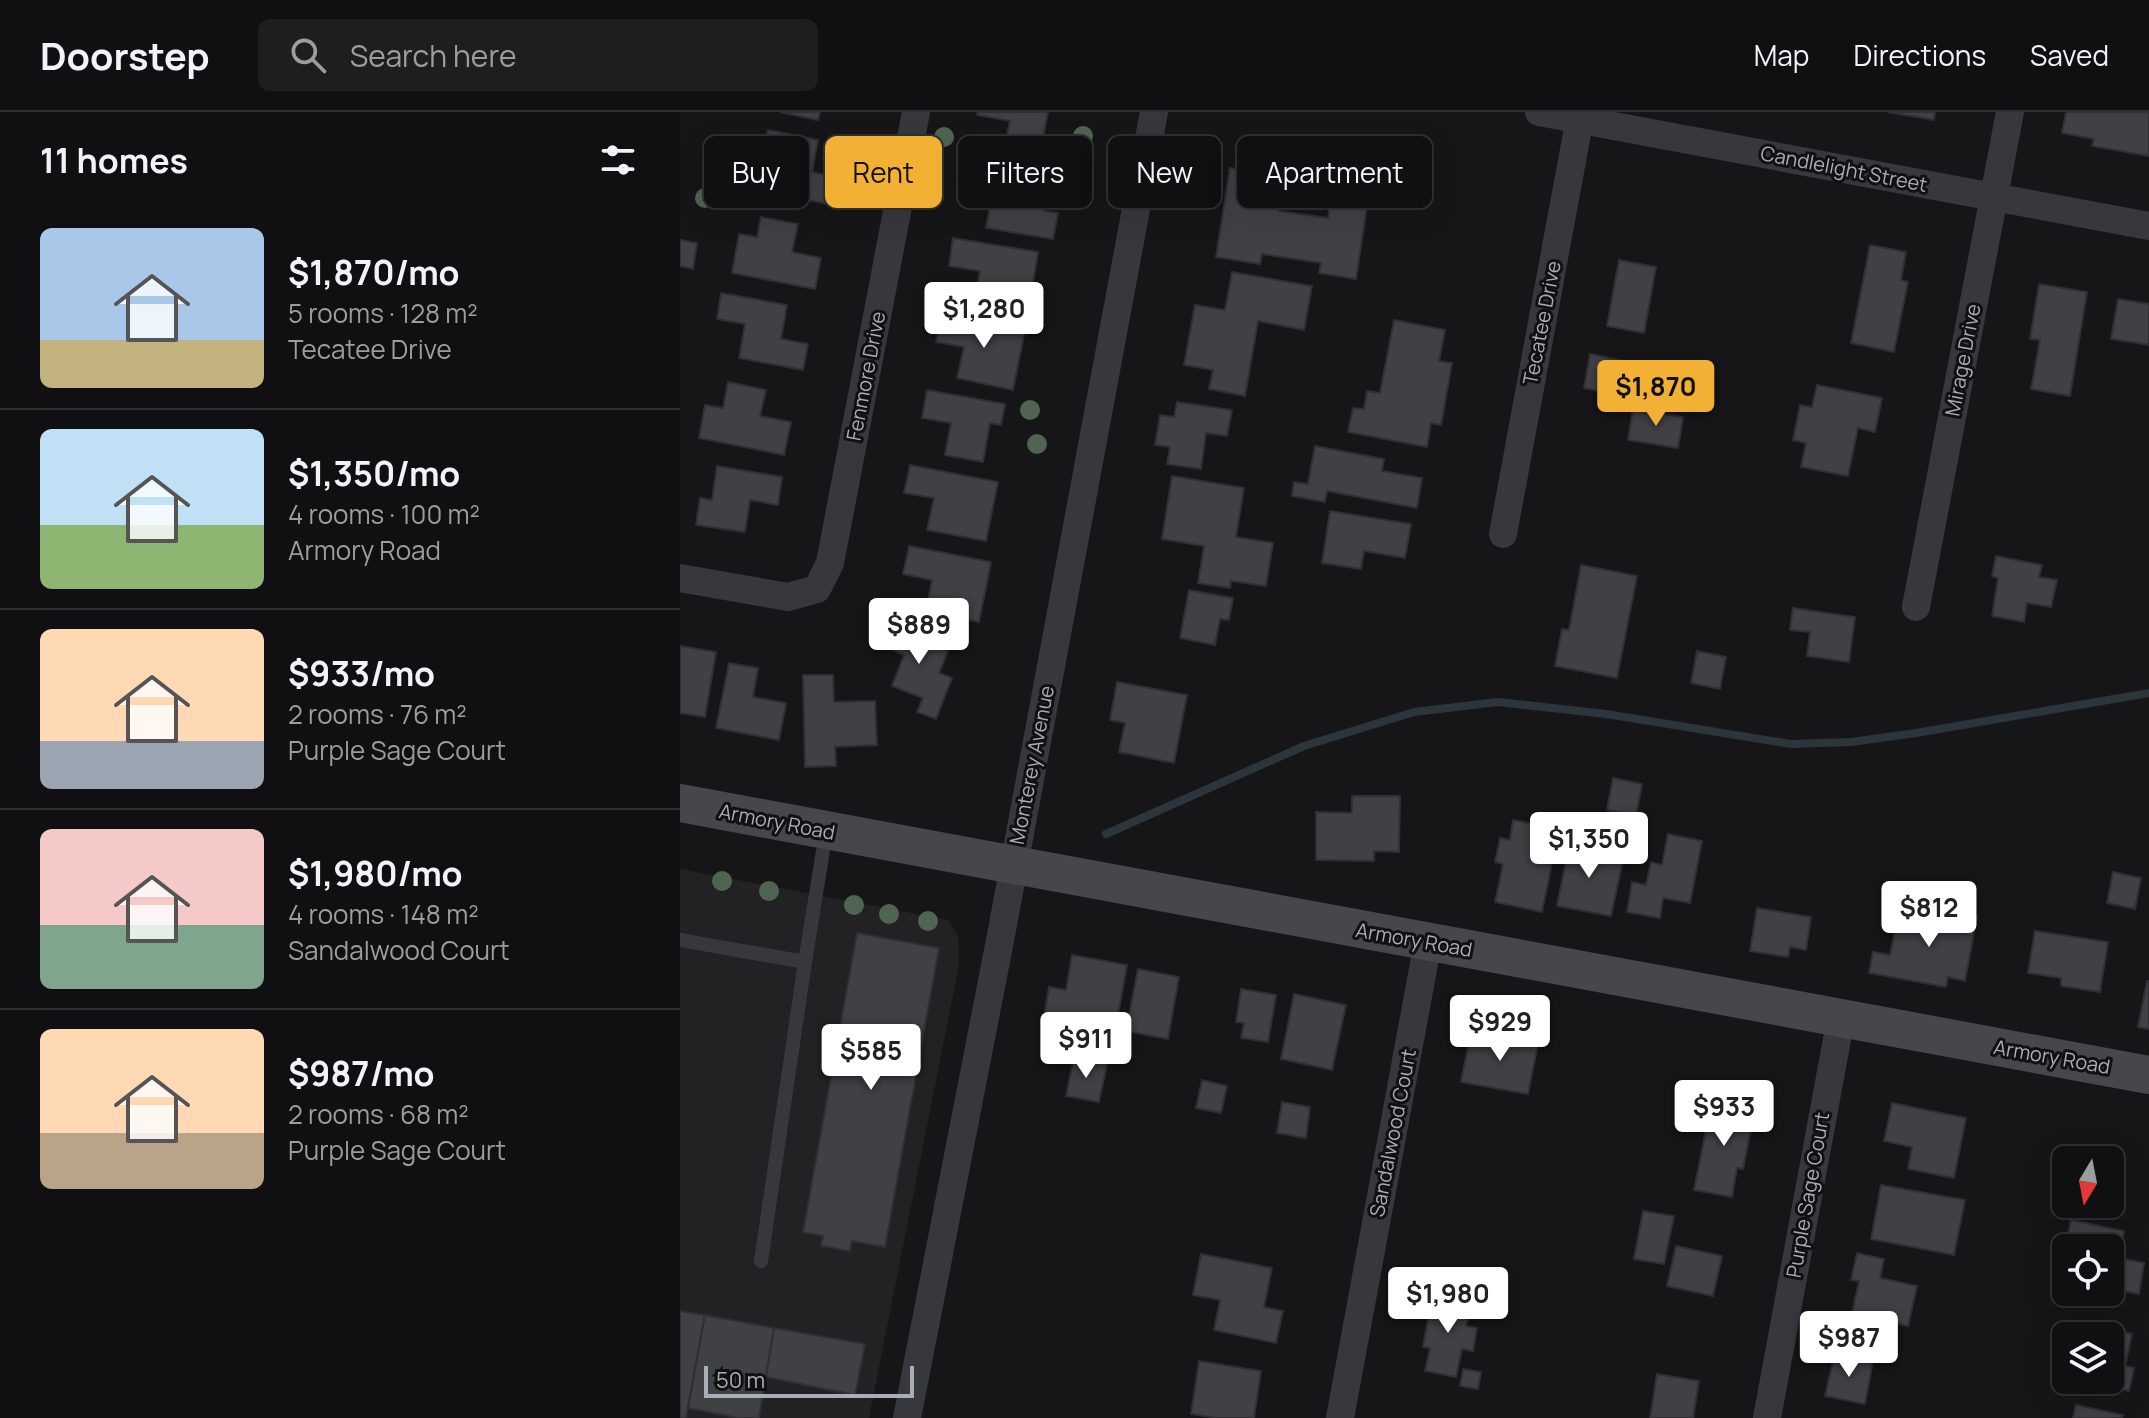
<!DOCTYPE html>
<meta charset="utf-8">
<style>
body{margin:0;font-family:Manrope,sans-serif;background:#1e1e20;color:#f1f3f6;height:100vh;display:flex;flex-direction:column;font-size:30px;white-space:nowrap}
*{box-sizing:border-box;margin:0}
p{font-size:26px;color:#9c9d9f}
.icon{flex:none;width:44px;height:44px;fill:none;stroke:currentColor;stroke-width:2;stroke-linecap:round;stroke-linejoin:round}
.map{position:relative;flex:1;overflow:hidden}
.side{display:flex;flex-direction:column;background:#101012;width:680px}
.side>*{flex:none}
.guide{position:absolute;left:24px;top:24px;width:760px;height:72px;display:flex;gap:16px}
.needle{width:52px;rotate:190deg}
.fabs{position:absolute;left:1372px;top:1034px;display:grid;gap:16px}
.fabs a{display:grid;place-items:center;width:72px;height:72px;border-radius:12px;background:#101012;box-shadow:0 8px 32px #0002,0 0 0 2px #303032;font-size:40px}
.scale{position:absolute;left:24px;bottom:20px;width:210px;box-sizing:border-box;padding-left:8px;border:4px solid #a8adb8;border-top:0;font-size:22px;line-height:28px;white-space:nowrap;color:#a8adb8;-webkit-text-stroke:6px #111113;paint-order:stroke}
.price{position:absolute;translate:-50% -68px;padding:0 18px;border-radius:8px;background:#fff;color:#222;font-size:26px;line-height:52px;filter:drop-shadow(0 2px 4px #0008)}
.price::after{content:'';position:absolute;left:50%;top:48px;width:24px;height:18px;margin-left:-12px;background:inherit;clip-path:polygon(0 0,100% 0,50% 100%)}
.price.on{background:#f2b134;color:#111}
ul{padding:0;list-style:none}
li{display:flex;align-items:center;gap:24px;height:200px;padding:0 40px}
li+li{border-top:2px solid #303032}
li span{display:grid;place-items:center;flex:none;width:224px;height:160px;border-radius:12px;color:#555}
li>.icon{margin-inline-start:auto}
span .icon{width:96px;height:96px;fill:#fffc;stroke-width:1}
li b{font-size:34px}
h2{display:flex;justify-content:space-between;align-items:center;height:96px;padding:0 40px;font-size:34px}
.chip{padding:0 28px;border-radius:12px;background:#101012;box-shadow:0 8px 32px #0002,0 0 0 2px #303032;font-size:28px;line-height:72px}
.chip.on{background:#f2b134;color:#111}
header{display:flex;align-items:center;gap:48px;box-sizing:border-box;height:112px;padding:0 40px;background:#101012;border-bottom:2px solid #303032}
header strong{font-size:38px}
nav{display:flex;gap:44px;margin-inline-start:auto;font-size:28px}
.search{width:560px;height:72px;background:#1e1e20;display:flex;align-items:center;gap:20px;box-sizing:border-box;padding:0 28px;border-radius:12px;color:#9c9d9f;font-size:30px}
main{display:flex;flex:1;min-height:0}
.map>svg:first-child{display:block}
.built{fill:#222225}
.lines{fill:none;stroke-linecap:round;stroke-linejoin:round}
.stream{stroke:#2c353c;stroke-width:8}
.building{fill:#404145;stroke:#303034;stroke-width:2}
.service{stroke:#37383d;stroke-width:14}
.minor{stroke:#37383d;stroke-width:28}
.secondary{stroke:#45474d;stroke-width:38}
.tree{fill:#506452}
.labels{text-anchor:middle;stroke-width:6;stroke-linejoin:round;paint-order:stroke}
.street-label{font-size:20px;fill:#a8adb8;stroke:#111113}
</style>
<header>
<strong>Doorstep</strong>
<div class="search"><svg class="icon" aria-label="search" viewBox="0 0 24 24"><circle cx="10" cy="10" r="6"/><path d="M15 15l6 6"/></svg>Search here</div>
<nav><a>Map</a><a>Directions</a><a>Saved</a></nav>
</header>
<main>
<section class="side">
<h2>11 homes<svg class="icon" aria-label="filters" viewBox="0 0 24 24"><path d="M4 7h16M4 17h16"/><circle cx="9" cy="7" r="2"/><circle cx="15" cy="17" r="2"/></svg></h2>
<ul>
<li><span style="background:linear-gradient(#a9c7e8 70%,#c2b280 0)"><svg class="icon" aria-label="home" viewBox="0 0 24 24"><path d="M3 11l9-7 9 7M6 9v11h12V9"/></svg></span><div><b>$1,870/mo</b><p>5 rooms · 128 m²</p><p>Tecatee Drive</p></div></li>
<li><span style="background:linear-gradient(#bfe0f5 60%,#8fb573 0)"><svg class="icon" aria-label="home" viewBox="0 0 24 24"><path d="M3 11l9-7 9 7M6 9v11h12V9"/></svg></span><div><b>$1,350/mo</b><p>4 rooms · 100 m²</p><p>Armory Road</p></div></li>
<li><span style="background:linear-gradient(#ffd9b3 70%,#9aa5b1 0)"><svg class="icon" aria-label="home" viewBox="0 0 24 24"><path d="M3 11l9-7 9 7M6 9v11h12V9"/></svg></span><div><b>$933/mo</b><p>2 rooms · 76 m²</p><p>Purple Sage Court</p></div></li>
<li><span style="background:linear-gradient(#f6c9c9 60%,#7fa58c 0)"><svg class="icon" aria-label="home" viewBox="0 0 24 24"><path d="M3 11l9-7 9 7M6 9v11h12V9"/></svg></span><div><b>$1,980/mo</b><p>4 rooms · 148 m²</p><p>Sandalwood Court</p></div></li>
<li><span style="background:linear-gradient(#ffd9b3 65%,#b9a48a 0)"><svg class="icon" aria-label="home" viewBox="0 0 24 24"><path d="M3 11l9-7 9 7M6 9v11h12V9"/></svg></span><div><b>$987/mo</b><p>2 rooms · 68 m²</p><p>Purple Sage Court</p></div></li>
</ul>
</section>
<div class="map">
<svg width="1469" height="1306" viewBox="0 0 1469 1306">
<rect width="100%" height="100%" fill="#161618"/>
<path class="built" d="M0 757 268 808 278 824 279 853 189 1306H0Z"/>
<g class="lines">
<path class="stream" d="M426 722 624 634 734 600 818 590 926 602 1111 632 1171 630 1236 621 1469 581"/>
</g>
<g class="building">
<path d="M100 0H140L138 8Z"/>
<path d="M298 0H368L359 47 323 40 330 9 297 3Z"/>
<path d="M1208 0H1255L1254 8Z"/>
<path d="M1386 0H1469V44L1412 34 1414 27 1382 21Z"/>
<path d="M88 18 138 28 132 60 159 66 153 93 77 78Z"/>
<path d="M290 50 370 64 364 99 378 101 373 127 306 116 312 82 286 78Z"/>
<path d="M550 56 605 64 599 99 648 106 653 75 689 81 676 167 639 161 641 151 582 142 580 152 536 145Z"/>
<path d="M81 105 118 112 112 140 141 146 135 177 52 161 59 122 77 125Z"/>
<path d="M273 126 358 140 348 201 294 191 300 159 269 154Z"/>
<path d="M0 128 17 131 13 157 0 154Z"/>
<path d="M1190 133 1226 140 1221 168 1228 170 1214 240 1171 231Z"/>
<path d="M939 148 976 155 964 221 927 214Z"/>
<path d="M552 160 632 174 624 218 578 209 565 284 529 277 533 258 504 253 515 193 545 198Z"/>
<path d="M1359 172 1407 180 1390 284 1351 277 1360 228 1350 227Z"/>
<path d="M41 181 107 193 101 227 128 232 123 258 59 246 65 212 37 207Z"/>
<path d="M1438 187 1469 192V233L1431 227Z"/>
<path d="M262 201 345 218 333 278 277 266 284 235 256 230Z"/>
<path d="M714 208 765 218 759 249 772 251 761 313 751 311 747 335 668 320 673 296 684 297 687 279 700 281Z"/>
<path d="M910 242 975 255 972 272 959 270 955 286 904 276Z"/>
<path d="M48 270 86 278 80 304 111 310 104 343 19 326 25 293 43 296Z"/>
<path d="M1137 273 1202 286 1195 320 1178 316 1168 364 1121 355 1126 331 1113 328 1120 293 1132 295Z"/>
<path d="M247 278 325 292 321 313 310 311 303 350 265 343 271 311 242 306Z"/>
<path d="M497 290 552 298 547 324 526 321 521 357 487 352 490 335 475 333 480 303 494 305Z"/>
<path d="M953 297 1003 305 998 336 948 328Z"/>
<path d="M635 334 704 347 702 359 742 366 737 396 647 379 645 390 612 384 614 370 628 372Z"/>
<path d="M230 353 318 370 306 429 247 418 254 386 224 381Z"/>
<path d="M37 354 102 365 98 393 70 388 65 420 16 413 20 386 32 388Z"/>
<path d="M492 364 564 376 556 425 593 431 586 474 551 469 550 476 518 471 524 434 482 427Z"/>
<path d="M650 399 731 412 725 446 684 439 681 457 642 451Z"/>
<path d="M229 434 311 450 299 510 246 499 252 468 223 462Z"/>
<path d="M1316 444 1362 453 1359 465 1377 468 1371 495 1347 491 1344 510 1312 504 1318 466 1312 464Z"/>
<path d="M901 453 957 464 937 566 875 554 882 517 889 518Z"/>
<path d="M509 478 553 486 549 508 540 507 535 533 500 526Z"/>
<path d="M1113 496 1175 505 1169 550 1127 544 1130 520 1110 518Z"/>
<path d="M210 508 271 532 259 561 272 566 256 607 237 600 243 586 212 574 224 543 200 533Z"/>
<path d="M0 534 36 540 25 605 0 601Z"/>
<path d="M1017 539 1046 545 1040 577 1011 571Z"/>
<path d="M49 551 78 556 73 585 106 591 99 628 36 616Z"/>
<path d="M123 563H153L154 590 195 589 197 633 155 635 156 654 125 655Z"/>
<path d="M437 570 507 583 494 651 439 640 445 611 430 608Z"/>
<path d="M933 666 962 672 956 704 927 698Z"/>
<path d="M672 684H720L719 740 694 739V749L636 748V700L672 701Z"/>
<path d="M833 708 879 717 862 800 815 790 823 752 815 750 820 726 830 728Z"/>
<path d="M988 722 1022 729 1010 791 983 786 980 806 947 800 952 770 966 773 971 750 982 753Z"/>
<path d="M890 729 921 736 919 744 943 748 931 804 877 794Z"/>
<path d="M1433 760 1461 766 1455 797 1427 791Z"/>
<path d="M1244 794 1297 804 1285 869 1268 865 1266 875 1189 861 1193 840 1210 843 1217 809 1240 813Z"/>
<path d="M1077 796 1131 805 1126 838 1110 835 1108 845 1070 839Z"/>
<path d="M1355 819 1428 830 1420 880 1381 874V866L1348 861Z"/>
<path d="M177 821 259 836 205 1135 172 1129 170 1139 141 1134 143 1124 123 1120Z"/>
<path d="M392 843 447 853 435 920 417 917 414 933 377 927 380 908 364 905 369 875 386 878Z"/>
<path d="M458 857 499 865 488 927 446 919Z"/>
<path d="M1467 869H1469V917L1458 915Z"/>
<path d="M561 877 596 883 588 930 561 926 564 911 556 910Z"/>
<path d="M614 882 666 893 652 958 601 947Z"/>
<path d="M791 920 858 932 848 982 781 970Z"/>
<path d="M394 946 427 952 419 990 386 984Z"/>
<path d="M522 968 547 974 541 1001 516 996Z"/>
<path d="M1032 988 1075 996 1063 1057 1057 1056 1052 1085 1014 1078Z"/>
<path d="M602 990 630 995 626 1026 597 1021Z"/>
<path d="M1212 991 1286 1006 1274 1066 1228 1057 1232 1035 1204 1029Z"/>
<path d="M1201 1073 1285 1088 1274 1143 1191 1127Z"/>
<path d="M963 1099 994 1104 984 1152 954 1147Z"/>
<path d="M1391 1108 1444 1119 1439 1146 1464 1151 1459 1182 1430 1176V1136H1386V1168L1380 1166Z"/>
<path d="M996 1134 1042 1144 1033 1184 987 1174Z"/>
<path d="M1177 1141 1204 1147 1200 1166 1237 1174 1228 1214 1172 1202 1179 1169 1171 1168Z"/>
<path d="M521 1142 592 1156 584 1195 603 1199 596 1231 534 1218 540 1188 513 1183Z"/>
<path d="M752 1184 791 1191 786 1214 797 1216 793 1239 782 1237 776 1265 745 1259 750 1236 743 1235Z"/>
<path d="M0 1199 25 1203 6 1306H0Z"/>
<path d="M25 1203 94 1216 79 1306H58L8 1296Z"/>
<path d="M1412 1213 1452 1222 1445 1254 1454 1256 1449 1279 1400 1268H1430V1224H1410Z"/>
<path d="M94 1216 185 1232 175 1283 86 1265Z"/>
<path d="M1155 1241 1193 1249 1185 1292 1145 1284Z"/>
<path d="M519 1249 581 1259 574 1306H537L511 1302Z"/>
<path d="M783 1257 801 1260 798 1277 780 1274Z"/>
<path d="M977 1262 1019 1269 1013 1306H970Z"/>
<path d="M1396 1293 1443 1303 1442 1306H1393Z"/>
</g>
<g class="lines">
<g class="service">
<path d="M0 828 125 850 81 1149"/>
<path d="M125 850 146 720"/>
</g>
<g class="minor">
<path d="M859 0 1469 114"/>
<path d="M823 422 901 0"/>
<path d="M0 466 108 485 137 477 150 451 236 0"/>
<path d="M1236 495 1330 0"/>
<path d="M227 1306 322 818 474 0"/>
<path d="M660 1306 748 830"/>
<path d="M1087 1306 1161 906"/>
</g>
<path class="secondary" d="M0 691 1469 963"/>
</g>
<g class="tree">
<circle cx="403" cy="24" r="10"/>
<circle cx="264" cy="25" r="10"/>
<circle cx="25" cy="86" r="10"/>
<circle cx="350" cy="298" r="10"/>
<circle cx="357" cy="332" r="10"/>
<circle cx="42" cy="769" r="10"/>
<circle cx="89" cy="779" r="10"/>
<circle cx="174" cy="793" r="10"/>
<circle cx="209" cy="802" r="10"/>
<circle cx="248" cy="809" r="10"/>
</g>
<g class="labels">
<g class="street-label">
<text transform="translate(1164 57) rotate(11)" y="7">Candlelight Street</text>
<text transform="translate(862 211) rotate(-79)" y="7">Tecatee Drive</text>
<text transform="translate(1283 248) rotate(-79)" y="7">Mirage Drive</text>
<text transform="translate(186 264) rotate(-79)" y="7">Fenmore Drive</text>
<text transform="translate(352 653) rotate(-79)" y="7">Monterey Avenue</text>
<text transform="translate(97 710) rotate(11)" y="7">Armory Road</text>
<text transform="translate(734 828) rotate(10)" y="7">Armory Road</text>
<text transform="translate(1372 945) rotate(10)" y="7">Armory Road</text>
<text transform="translate(713 1021) rotate(-79)" y="7">Sandalwood Court</text>
<text transform="translate(1128 1083) rotate(-80)" y="7">Purple Sage Court</text>
</g>
</g>
</svg>
<div class="fabs">
<a><svg class="needle" viewBox="-14 -14 28 28"><path d="M0-13l5 13h-10z" fill="#e53935"/><path d="M0 13l5-13h-10z" fill="#9c9d9f"/></svg></a>
<a><svg class="icon" aria-label="locate" viewBox="0 0 24 24"><circle cx="12" cy="12" r="6"/><path d="M12 2v4M12 18v4M2 12h4M18 12h4"/></svg></a>
<a><svg class="icon" aria-label="layers" viewBox="0 0 24 24"><path d="M12 4l9 5-9 5-9-5zM3 14l9 5 9-5"/></svg></a>
</div>
<div class="scale">50 m</div>
<b class="price" style="left:304px;top:238px">$1,280</b>
<b class="price on" style="left:976px;top:316px">$1,870</b>
<b class="price" style="left:239px;top:554px">$889</b>
<b class="price" style="left:909px;top:768px">$1,350</b>
<b class="price" style="left:1249px;top:837px">$812</b>
<b class="price" style="left:820px;top:951px">$929</b>
<b class="price" style="left:406px;top:968px">$911</b>
<b class="price" style="left:191px;top:980px">$585</b>
<b class="price" style="left:1044px;top:1036px">$933</b>
<b class="price" style="left:768px;top:1223px">$1,980</b>
<b class="price" style="left:1169px;top:1267px">$987</b>
<div class="guide">
<a class="chip">Buy</a>
<a class="chip on">Rent</a>
<a class="chip">Filters</a>
<a class="chip">New</a>
<a class="chip">Apartment</a>
</div>
</div>
</main>
